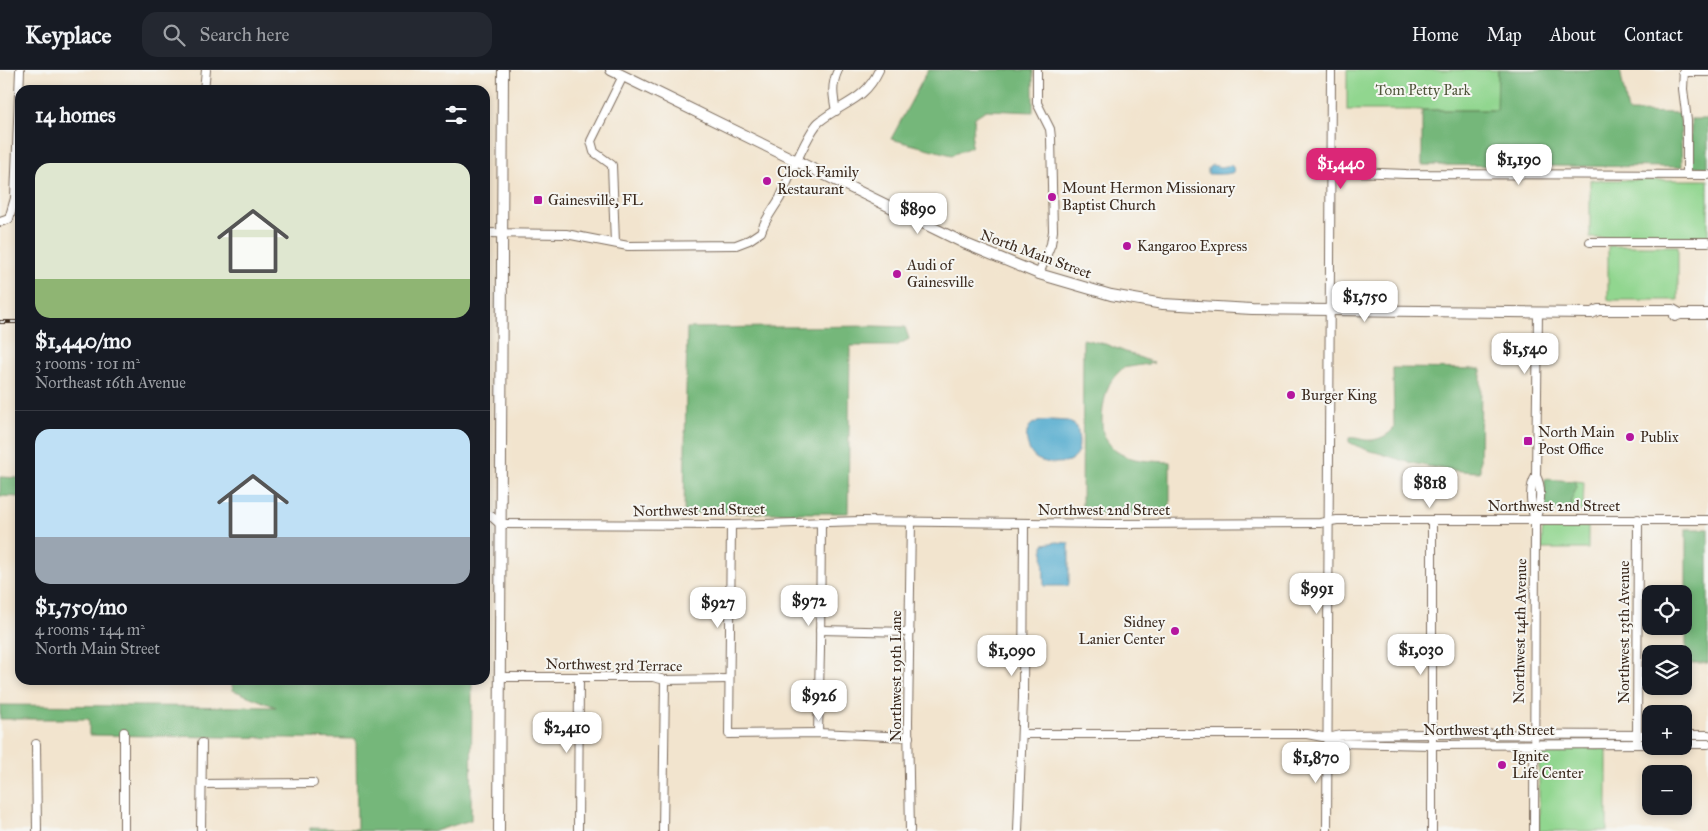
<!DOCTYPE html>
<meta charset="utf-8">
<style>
body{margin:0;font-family:"IM FELL Great Primer",serif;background:#242831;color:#f1f3f6;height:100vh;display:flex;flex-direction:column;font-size:19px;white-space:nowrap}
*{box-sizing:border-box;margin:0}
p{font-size:16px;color:#9ea1a6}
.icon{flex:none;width:28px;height:28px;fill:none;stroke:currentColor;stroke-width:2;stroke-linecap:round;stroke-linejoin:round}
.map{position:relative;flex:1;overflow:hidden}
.drawer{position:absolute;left:15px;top:15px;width:475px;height:600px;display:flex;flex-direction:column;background:#171b24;border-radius:15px;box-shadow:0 2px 8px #0003}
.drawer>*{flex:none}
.tools{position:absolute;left:1642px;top:515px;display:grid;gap:10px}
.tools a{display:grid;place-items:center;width:50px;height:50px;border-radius:10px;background:#171b24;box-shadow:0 2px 8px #0003;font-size:25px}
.price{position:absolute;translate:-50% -42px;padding:0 11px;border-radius:10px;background:#fff;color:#222;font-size:16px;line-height:32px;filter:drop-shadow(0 1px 2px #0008)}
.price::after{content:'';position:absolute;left:50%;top:30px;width:15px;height:11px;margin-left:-8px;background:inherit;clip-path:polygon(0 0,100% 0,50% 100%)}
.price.selected{background:#db2777;color:#fff}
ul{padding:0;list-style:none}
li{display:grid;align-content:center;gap:10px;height:265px;padding:0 20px}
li+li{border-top:1px solid #363941}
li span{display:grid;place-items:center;height:155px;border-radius:15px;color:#555}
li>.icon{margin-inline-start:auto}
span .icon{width:90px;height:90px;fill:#fffc;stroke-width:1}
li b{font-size:21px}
h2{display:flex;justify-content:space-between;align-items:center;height:60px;padding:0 20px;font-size:21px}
header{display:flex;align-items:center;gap:30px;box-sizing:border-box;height:70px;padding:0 25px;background:#171b24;border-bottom:1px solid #363941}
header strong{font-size:24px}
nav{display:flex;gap:28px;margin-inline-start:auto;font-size:18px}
.search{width:350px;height:45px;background:#242831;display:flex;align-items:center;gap:12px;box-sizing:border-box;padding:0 18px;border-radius:15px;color:#9ea1a6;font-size:19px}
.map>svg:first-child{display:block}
.green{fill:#91d68f;stroke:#668056}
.forest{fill:#74b77a;stroke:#58704c}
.water{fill:#51aace;stroke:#466a76}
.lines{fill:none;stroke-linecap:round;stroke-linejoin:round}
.minor-casing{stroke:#7b6b5c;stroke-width:10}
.major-casing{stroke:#7b6b5c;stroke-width:12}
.minor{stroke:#fff;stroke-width:8}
.major{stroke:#fff;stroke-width:10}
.rail-casing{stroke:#3b2a1e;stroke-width:4}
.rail{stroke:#f6f6f2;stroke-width:2;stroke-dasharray:5.5;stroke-linecap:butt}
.poi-dot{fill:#b5179e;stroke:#f6f6f2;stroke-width:2}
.labels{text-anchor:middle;stroke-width:4;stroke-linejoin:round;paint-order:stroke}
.park-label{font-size:15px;fill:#50553a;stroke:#f6f6f2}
.poi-label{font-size:15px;fill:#3b2a1e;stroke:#f6f6f2;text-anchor:start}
.street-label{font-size:15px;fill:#3b2a1e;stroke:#f6f6f2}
</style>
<header>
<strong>Keyplace</strong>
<div class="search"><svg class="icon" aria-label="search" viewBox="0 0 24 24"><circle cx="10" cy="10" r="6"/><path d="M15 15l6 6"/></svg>Search here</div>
<nav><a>Home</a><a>Map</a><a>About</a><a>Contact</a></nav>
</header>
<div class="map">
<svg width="1708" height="761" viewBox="0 0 1708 761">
<rect width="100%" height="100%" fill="#f6f6f2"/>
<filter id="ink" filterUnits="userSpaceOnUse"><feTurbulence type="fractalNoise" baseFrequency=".02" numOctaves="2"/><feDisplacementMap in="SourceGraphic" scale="10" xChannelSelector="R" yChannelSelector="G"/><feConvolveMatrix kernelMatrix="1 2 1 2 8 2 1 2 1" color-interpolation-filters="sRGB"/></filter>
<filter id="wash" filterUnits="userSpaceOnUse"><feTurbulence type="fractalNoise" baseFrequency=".0096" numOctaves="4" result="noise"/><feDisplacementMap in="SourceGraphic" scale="20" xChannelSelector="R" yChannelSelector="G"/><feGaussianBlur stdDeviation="1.12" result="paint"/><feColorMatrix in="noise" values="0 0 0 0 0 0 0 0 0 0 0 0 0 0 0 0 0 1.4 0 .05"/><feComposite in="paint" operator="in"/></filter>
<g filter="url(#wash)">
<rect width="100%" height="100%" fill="#f2e4ce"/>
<g class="green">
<rect x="1347" y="0" width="151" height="40"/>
<rect x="1590" y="110" width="118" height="58"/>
<rect x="1608" y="176" width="70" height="54"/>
<path d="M1575 411 1584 412 1583 441H1569C1573 436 1571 433 1572 428 1574 420 1579 419 1575 411Z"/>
<path d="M1544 454H1588V479H1542V464Z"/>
<rect x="1539" y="678" width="68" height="83"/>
</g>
<g class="forest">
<path d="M928 0H1033V42L986 40 975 47 971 77 952 85 891 69Z"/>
<path d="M1498 0H1620L1628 42 1680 43 1682 97 1422 95V40H1497Z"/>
<rect x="1691" y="49" width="17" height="48"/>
<path d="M873 256 905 257 909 269 896 276H850L848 443H684L687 258Z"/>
<path d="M1083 269 1105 274 1154 293 1123 298C1119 302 1113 307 1110 313 1104 324 1099 354 1104 366 1106 370 1113 379 1116 381 1131 392 1153 391 1170 392V443H1082Z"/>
<path d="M1393 298 1481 299 1480 402C1446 401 1414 395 1382 384 1371 381 1359 378 1349 372V368C1355 367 1359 369 1365 370 1376 371 1387 367 1394 358Z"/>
<path d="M0 407 20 408V427L0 426Z"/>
<path d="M1545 409 1575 411 1577 417 1572 428V436L1569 441H1544Z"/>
<rect x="1686" y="459" width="22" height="134"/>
<path d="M231 610H472L471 750 435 761H310V758L357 759 356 669 89 665V649H0V635L276 637 233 620Z"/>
</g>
<g class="water">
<path d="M1212 95 1221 97 1231 95 1233 97 1234 102C1228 105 1215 104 1208 104V98Z"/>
<path d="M1051 350 1068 351 1077 357C1081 377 1081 393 1056 393 1050 393 1042 392 1037 389 1027 383 1022 362 1032 354 1037 351 1046 351 1051 350Z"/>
<path d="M1057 472 1068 473 1069 475V513L1068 516H1044L1043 476 1044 474Z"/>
</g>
</g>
<g filter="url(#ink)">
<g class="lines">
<g class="minor-casing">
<g id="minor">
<path d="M1037 0V33L1050 59 1051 68 1053 161 1051 174 1039 204"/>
<path d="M1684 0 1683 19 1687 51V105"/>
<path d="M1683 2H1708"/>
<path d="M204 20 206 0"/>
<path d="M836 41C833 26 831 15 838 0"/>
<path d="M1330 101 1406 104 1708 105"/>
<path d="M0 152 9 149 15 128 20 0"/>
<path d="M485 163 566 164 628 176 736 175 749 170 761 162C765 149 773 140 780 128 788 111 807 63 819 52 843 32 864 32 879 0"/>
<path d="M1590 172H1708"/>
<path d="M615 173 612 95 594 82 591 71 623 6"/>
<path d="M485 447 491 446 500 454 731 455 861 451 1110 454 1320 453 1337 450H1708"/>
<path d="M1535 450C1540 438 1543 418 1536 406"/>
<path d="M731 455 729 664 818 663 909 667"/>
<path d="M820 560 910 562"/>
<path d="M499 607H653L665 610 728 609"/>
<path d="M124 662V761"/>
<path d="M818 663 820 580 821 452"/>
<path d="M1022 664H1307L1328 668 1336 673 1432 675 1651 674"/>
<path d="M1684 665H1708"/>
<path d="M1328 668 1341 665 1432 664 1651 665"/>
<path d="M1637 670 1638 449"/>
<path d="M36 674 37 761"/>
<path d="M1684 674H1708"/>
<path d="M202 714 313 713"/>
<path d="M201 761 202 673"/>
<path d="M578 761 579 608"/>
<path d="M663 761 665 610"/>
<path d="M910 761 908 652 911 451"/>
<path d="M1018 761 1023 628 1024 453"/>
<path d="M1327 761 1331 0"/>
<path d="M1432 761V450"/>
<path d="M1534 761 1535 450C1531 438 1528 418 1536 406L1538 242"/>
</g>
</g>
<g class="major-casing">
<g id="major">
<path d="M611 0 966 174 1039 204 1111 225 1163 234 1252 239 1592 243 1598 240H1673L1680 244"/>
<path d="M1675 246 1680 244H1708"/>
<path d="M499 761 503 0"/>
</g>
</g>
<use href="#minor" class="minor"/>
<use href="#major" class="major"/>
<g class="rail-casing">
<path id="rail" d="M0 252H20"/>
</g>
<use href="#rail" class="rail"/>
</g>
</g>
<g class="poi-dot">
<circle cx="767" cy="111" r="5"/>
<circle cx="1052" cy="127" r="5"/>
<rect x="533" y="125" width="10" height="10" rx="2.5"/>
<circle cx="1127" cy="176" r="5"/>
<circle cx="897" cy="204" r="5"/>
<circle cx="1291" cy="325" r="5"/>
<circle cx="1630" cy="367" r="5"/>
<rect x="1523" y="366" width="10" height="10" rx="2.5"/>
<circle cx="1175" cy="561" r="5"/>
<circle cx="1502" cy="695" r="5"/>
</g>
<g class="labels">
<g class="park-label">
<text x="1423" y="25">Tom Petty Park</text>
</g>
<g class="poi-label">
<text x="777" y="107">Clock Family<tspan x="777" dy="17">Restaurant</tspan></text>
<text x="1062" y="123">Mount Hermon Missionary<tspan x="1062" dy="17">Baptist Church</tspan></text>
<text x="548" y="135">Gainesville, FL</text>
<text x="1137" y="181">Kangaroo Express</text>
<text x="907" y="200">Audi of<tspan x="907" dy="17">Gainesville</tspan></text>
<text x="1301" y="330">Burger King</text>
<text x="1538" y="367">North Main<tspan x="1538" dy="17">Post Office</tspan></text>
<text x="1640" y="372">Publix</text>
<text x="1165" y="557" text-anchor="end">Sidney<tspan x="1165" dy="17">Lanier Center</tspan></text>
<text x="1512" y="691">Ignite<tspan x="1512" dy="17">Life Center</tspan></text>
</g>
<g class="street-label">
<text transform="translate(1036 184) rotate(20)" y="5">North Main Street</text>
<text x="1554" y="441">Northwest 2nd Street</text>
<text transform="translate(699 440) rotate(-1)" y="5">Northwest 2nd Street</text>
<text x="1104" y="445">Northwest 2nd Street</text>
<text transform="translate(1520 561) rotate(-89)" y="5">Northwest 14th Avenue</text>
<text transform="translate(1624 562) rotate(-90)" y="5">Northwest 13th Avenue</text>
<text transform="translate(614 595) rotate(1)" y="5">Northwest 3rd Terrace</text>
<text transform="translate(896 606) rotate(-90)" y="5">Northwest 19th Lane</text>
<text x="1489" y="665">Northwest 4th Street</text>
</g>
</g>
</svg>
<div class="tools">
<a><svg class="icon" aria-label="locate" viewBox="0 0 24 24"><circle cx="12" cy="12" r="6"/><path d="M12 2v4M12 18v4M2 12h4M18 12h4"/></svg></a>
<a><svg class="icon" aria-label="layers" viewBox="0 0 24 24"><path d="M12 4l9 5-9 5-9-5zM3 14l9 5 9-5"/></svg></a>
<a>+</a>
<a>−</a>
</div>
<b class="price" style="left:1519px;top:116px">$1,190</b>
<b class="price selected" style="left:1341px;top:120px">$1,440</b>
<b class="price" style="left:918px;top:165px">$890</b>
<b class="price" style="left:1365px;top:253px">$1,750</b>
<b class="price" style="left:1525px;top:305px">$1,540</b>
<b class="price" style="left:1430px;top:439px">$818</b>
<b class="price" style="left:1317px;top:545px">$991</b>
<b class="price" style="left:809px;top:557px">$972</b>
<b class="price" style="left:718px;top:559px">$927</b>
<b class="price" style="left:1421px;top:606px">$1,030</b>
<b class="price" style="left:1012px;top:607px">$1,090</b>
<b class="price" style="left:819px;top:652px">$926</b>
<b class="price" style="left:567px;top:684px">$2,410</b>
<b class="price" style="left:1316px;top:714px">$1,870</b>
<section class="drawer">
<h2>14 homes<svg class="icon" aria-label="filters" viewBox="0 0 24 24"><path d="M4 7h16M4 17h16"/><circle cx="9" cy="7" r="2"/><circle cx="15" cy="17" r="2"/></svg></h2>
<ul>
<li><span style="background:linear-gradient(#dfe7d0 75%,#8fb573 0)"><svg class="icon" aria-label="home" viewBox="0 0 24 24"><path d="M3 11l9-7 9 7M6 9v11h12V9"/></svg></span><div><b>$1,440/mo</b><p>3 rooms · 101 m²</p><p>Northeast 16th Avenue</p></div></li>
<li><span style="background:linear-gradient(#bfe0f5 70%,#9aa5b1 0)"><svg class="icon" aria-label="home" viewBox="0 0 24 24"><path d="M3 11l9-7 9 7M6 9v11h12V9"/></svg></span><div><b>$1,750/mo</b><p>4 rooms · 144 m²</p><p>North Main Street</p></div></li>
</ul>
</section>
</div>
